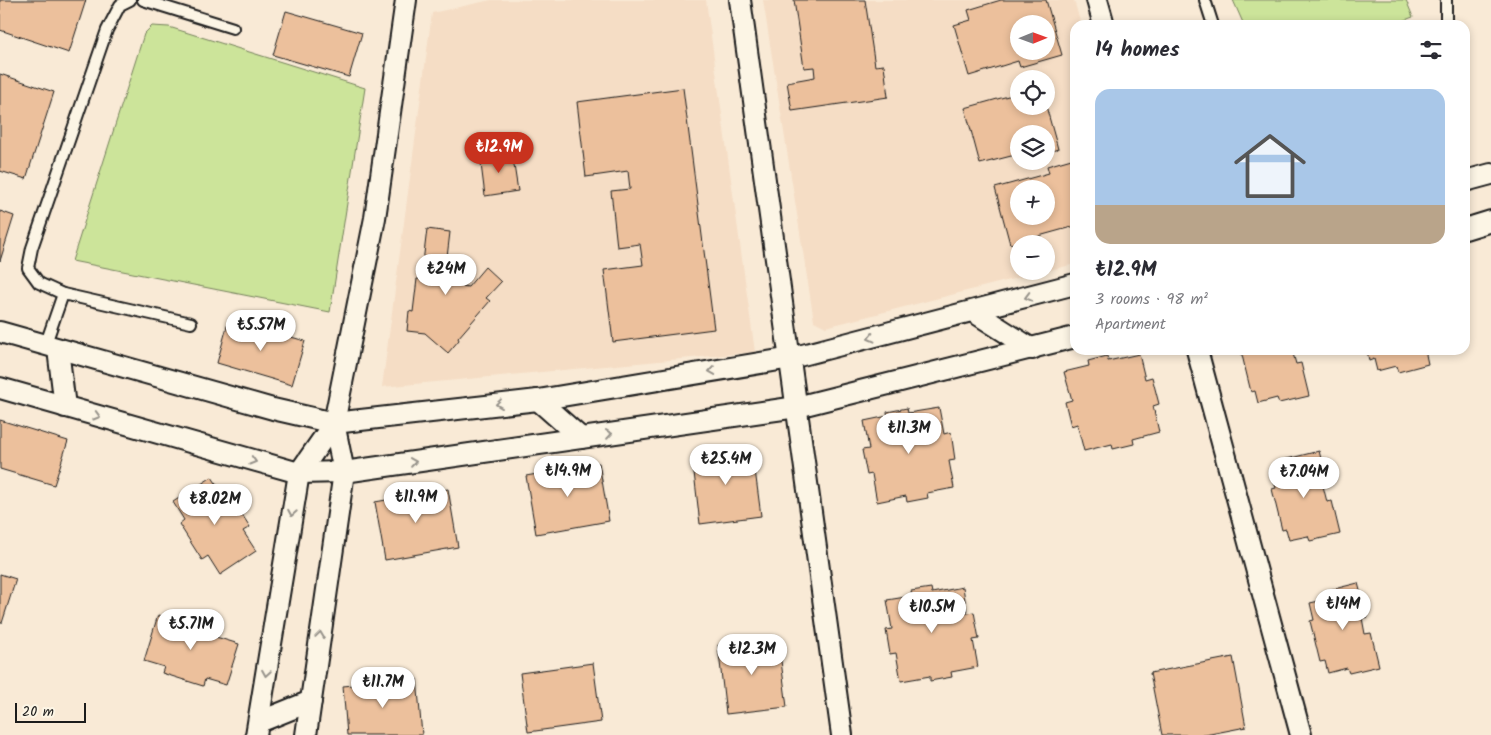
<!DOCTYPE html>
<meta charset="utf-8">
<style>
body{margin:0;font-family:Kalam,sans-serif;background:#f2f2f3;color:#2b2b33;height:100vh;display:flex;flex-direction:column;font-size:19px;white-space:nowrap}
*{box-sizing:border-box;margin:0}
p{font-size:16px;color:#7c7c81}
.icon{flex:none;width:28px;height:28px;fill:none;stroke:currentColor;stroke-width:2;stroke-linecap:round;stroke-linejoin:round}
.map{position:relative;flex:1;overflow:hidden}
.panel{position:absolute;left:1070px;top:20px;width:400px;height:335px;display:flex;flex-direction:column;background:#fff;border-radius:15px;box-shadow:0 2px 8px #0003}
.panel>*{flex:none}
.needle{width:32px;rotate:89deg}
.tools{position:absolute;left:1010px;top:15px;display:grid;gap:10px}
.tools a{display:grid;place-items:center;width:45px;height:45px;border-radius:50%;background:#fff;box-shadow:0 2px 8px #0003;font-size:25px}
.scale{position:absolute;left:15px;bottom:12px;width:71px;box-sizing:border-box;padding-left:5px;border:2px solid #1c1c1c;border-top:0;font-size:14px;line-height:18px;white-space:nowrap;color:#1c1c1c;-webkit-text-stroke:4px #fcf5e5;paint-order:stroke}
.price{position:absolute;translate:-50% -42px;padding:0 11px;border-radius:18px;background:#fff;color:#222;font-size:16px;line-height:32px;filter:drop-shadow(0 1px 2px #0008)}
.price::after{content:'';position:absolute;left:50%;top:30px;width:15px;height:11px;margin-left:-8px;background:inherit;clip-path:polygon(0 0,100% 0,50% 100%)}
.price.on{background:#c8321e;color:#fff}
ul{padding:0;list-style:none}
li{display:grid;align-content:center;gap:10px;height:265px;padding:0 25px}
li+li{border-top:1px solid #e1e1e2}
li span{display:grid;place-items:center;height:155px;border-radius:15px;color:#555}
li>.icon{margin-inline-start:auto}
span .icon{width:90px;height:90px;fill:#fffc;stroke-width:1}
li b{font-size:21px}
h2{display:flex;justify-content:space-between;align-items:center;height:60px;padding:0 25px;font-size:21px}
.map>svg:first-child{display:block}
.built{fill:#f5ddc5;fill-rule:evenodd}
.green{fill:#cce49a;stroke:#74805b}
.building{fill:#ecc09c;stroke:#1c1c1c;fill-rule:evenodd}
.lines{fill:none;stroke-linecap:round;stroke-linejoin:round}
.service-casing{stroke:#1c1c1c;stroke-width:14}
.minor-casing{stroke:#1c1c1c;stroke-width:24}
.service{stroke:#fcf5e5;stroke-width:10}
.minor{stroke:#fcf5e5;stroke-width:20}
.oneway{stroke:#97938b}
</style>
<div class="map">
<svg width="1491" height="735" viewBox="0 0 1491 735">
<rect width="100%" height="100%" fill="#f9ead6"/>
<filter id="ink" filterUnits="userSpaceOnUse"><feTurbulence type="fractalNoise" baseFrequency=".02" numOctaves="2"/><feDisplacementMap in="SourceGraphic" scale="10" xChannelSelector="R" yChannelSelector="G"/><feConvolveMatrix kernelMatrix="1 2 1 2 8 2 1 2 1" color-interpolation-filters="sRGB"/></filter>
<g filter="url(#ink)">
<g class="built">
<path d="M491 0H706L755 352 382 387 432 13Z"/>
<path d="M763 0H1074L1081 25H1075V264L1046 271V244H1019V271H1045L826 327 814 321ZM1019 24H1046V51H1019ZM1019 79H1046V106H1019ZM1019 134H1046V161H1019ZM1019 189H1046V216H1019Z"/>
</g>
<g class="green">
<path d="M1233 0H1406L1413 17 1391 25H1244Z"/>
<path d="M152 26 169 27 365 88 330 312 72 261 139 50 144 34Z"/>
</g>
<g class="building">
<path d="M0 0H86L69 53 0 30Z"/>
<path d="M794 0H865L875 66 884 65 888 97 792 111 787 82 815 77 814 67 804 68Z"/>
<path d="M1001 0H1046L1062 55 1020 67 1018 61 969 76 954 25 971 20 968 10ZM1019 24H1046V51H1019Z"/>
<path d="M286 11 362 33 349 77 273 55Z"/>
<path d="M0 74 54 92 26 179 0 171Z"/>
<path d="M683 88 714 329 613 342 604 270 643 265 640 244 617 247 611 191 630 189 628 171 586 177 577 102Z"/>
<path d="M1019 93V106H1046L1058 149 1046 153V134H1019V154L980 164 965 108Z"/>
<path d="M512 152 518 191 485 196 480 156Z"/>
<path d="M1075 158V226L1010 244 995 188 1049 173 1047 166ZM1019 189H1046V216H1019Z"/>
<path d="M0 211 14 216 0 261Z"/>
<path d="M427 229 450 232 444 283 468 287 485 267 501 282 486 298 490 301 458 338 459 340 448 353 425 333 407 331 409 311 413 312 417 279H421Z"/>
<path d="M229 319 305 341 292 385 217 363Z"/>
<path d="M1245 350H1292L1296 364 1301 363 1309 396 1279 403 1277 398 1258 403 1255 391 1251 392 1241 351Z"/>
<path d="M1367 350H1425L1428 364 1398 372 1396 366 1377 371 1374 359 1369 361Z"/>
<path d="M1139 354 1145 379 1152 377 1159 404 1153 406 1159 432 1133 439 1134 444 1113 449 1112 444 1084 451 1077 424 1071 426 1065 402 1072 400 1064 372 1089 366 1088 361 1107 356 1108 361Z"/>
<path d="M907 408 908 413 939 408 944 434 951 432 955 460 949 461 954 488 927 493 928 498 907 502 906 496 877 502 872 474 867 475 862 450 869 449 864 421 888 416 887 412Z"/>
<path d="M0 420 68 441 54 485 0 469Z"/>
<path d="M752 447 761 516 700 524 692 455Z"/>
<path d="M1319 451 1328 485 1323 486 1327 502 1332 501 1340 534 1310 541 1308 536 1289 540 1286 529 1282 530 1272 489 1276 488 1271 471 1285 468 1283 460Z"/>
<path d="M599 463 609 521 536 534 526 476Z"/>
<path d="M212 477 221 491 225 488 250 527 243 531 256 551 220 575 208 556 202 560 179 524 184 520 173 502Z"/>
<path d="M448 489 458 547 385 560 375 502Z"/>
<path d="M0 574 16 579 2 623H0Z"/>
<path d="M1358 583 1367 617 1362 618 1365 634 1371 633 1379 666 1349 673 1347 668 1328 673 1325 661 1320 662 1310 621 1314 620 1310 603 1324 600 1322 592Z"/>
<path d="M963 587 967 613 974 612 979 639 973 640 978 667 951 672 952 677 930 681V676L901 681 896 653 890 654 886 630 892 629 887 600 912 596 911 591 931 588 932 593Z"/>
<path d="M158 615 174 620 175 615 219 629 216 637 239 644 226 685 205 679 203 686 162 673 164 667 144 661Z"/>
<path d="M778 638 787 707 726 714 718 645Z"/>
<path d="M1233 657 1246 727 1205 735H1162L1150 673Z"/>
<path d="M593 663 601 722 528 732 520 673Z"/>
<path d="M417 679 422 735H347L343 686Z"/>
</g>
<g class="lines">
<g class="service-casing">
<g id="service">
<path d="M130 0 120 5 107 30 32 248 28 268 39 283 63 294 191 323"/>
<path d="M143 0 233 28"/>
<path d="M1205 0 1213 25"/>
<path d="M1446 0V25"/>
<path d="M45 346 63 294"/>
</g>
</g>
<g class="minor-casing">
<g id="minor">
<path d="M740 0 842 735"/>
<path d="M1097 0 1104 25"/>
<path d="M1465 181 1491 174"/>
<path d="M1465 229 1491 221"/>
<path d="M974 312 1032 349"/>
<path d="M0 332 273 409 334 423 538 400 791 358 1075 284"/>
<path d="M58 349 65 407"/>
<path d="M1197 350 1301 735"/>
<path d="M0 388 299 473 344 472 797 407 1075 337"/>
<path d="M538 400 581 438"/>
<path d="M259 722 311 701"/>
<path d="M256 735 299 473 334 423"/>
<path d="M306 735 344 472 334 423 375 218 406 0"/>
</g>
</g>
<use href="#service" class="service"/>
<use href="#minor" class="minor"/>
</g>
<defs><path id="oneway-chevron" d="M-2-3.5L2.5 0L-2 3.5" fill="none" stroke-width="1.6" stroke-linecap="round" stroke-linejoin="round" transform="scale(1.25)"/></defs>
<g class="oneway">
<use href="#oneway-chevron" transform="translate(1028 297) rotate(165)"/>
<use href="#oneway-chevron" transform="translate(871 338) rotate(166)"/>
<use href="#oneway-chevron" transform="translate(712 371) rotate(171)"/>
<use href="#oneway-chevron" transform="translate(499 404) rotate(173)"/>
<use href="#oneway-chevron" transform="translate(97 416) rotate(16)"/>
<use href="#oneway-chevron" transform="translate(609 434) rotate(-8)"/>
<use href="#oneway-chevron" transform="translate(253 461) rotate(16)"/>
<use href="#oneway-chevron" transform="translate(413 462) rotate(-8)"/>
<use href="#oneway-chevron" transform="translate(292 513) rotate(100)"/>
<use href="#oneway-chevron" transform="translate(320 635) rotate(-82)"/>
<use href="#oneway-chevron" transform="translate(266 673) rotate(99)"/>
</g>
</g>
</svg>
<div class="tools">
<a><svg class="needle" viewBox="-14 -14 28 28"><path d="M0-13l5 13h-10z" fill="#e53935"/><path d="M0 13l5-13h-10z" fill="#7c7c81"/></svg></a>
<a><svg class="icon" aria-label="locate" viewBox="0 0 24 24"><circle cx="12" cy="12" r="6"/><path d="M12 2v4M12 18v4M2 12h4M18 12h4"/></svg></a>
<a><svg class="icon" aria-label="layers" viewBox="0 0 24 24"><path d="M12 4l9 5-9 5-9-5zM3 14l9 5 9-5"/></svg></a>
<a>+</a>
<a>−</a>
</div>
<div class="scale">20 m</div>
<b class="price on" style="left:499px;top:174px">₺12.9M</b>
<b class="price" style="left:446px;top:296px">₺24M</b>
<b class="price" style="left:261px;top:352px">₺5.57M</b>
<b class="price" style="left:909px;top:455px">₺11.3M</b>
<b class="price" style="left:726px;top:486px">₺25.4M</b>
<b class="price" style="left:568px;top:498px">₺14.9M</b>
<b class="price" style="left:1304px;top:499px">₺7.04M</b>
<b class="price" style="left:416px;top:524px">₺11.9M</b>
<b class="price" style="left:215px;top:526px">₺8.02M</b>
<b class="price" style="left:1343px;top:631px">₺14M</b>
<b class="price" style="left:932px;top:634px">₺10.5M</b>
<b class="price" style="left:191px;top:651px">₺5.71M</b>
<b class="price" style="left:752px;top:676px">₺12.3M</b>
<b class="price" style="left:383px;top:709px">₺11.7M</b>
<section class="panel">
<h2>14 homes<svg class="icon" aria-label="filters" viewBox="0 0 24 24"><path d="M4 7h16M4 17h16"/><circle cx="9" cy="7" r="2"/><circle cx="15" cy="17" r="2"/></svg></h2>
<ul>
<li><span style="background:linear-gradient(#a9c7e8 75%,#b9a48a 0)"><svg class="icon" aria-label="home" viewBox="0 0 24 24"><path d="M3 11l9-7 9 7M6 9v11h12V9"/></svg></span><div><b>₺12.9M</b><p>3 rooms · 98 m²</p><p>Apartment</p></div></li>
</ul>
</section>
</div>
